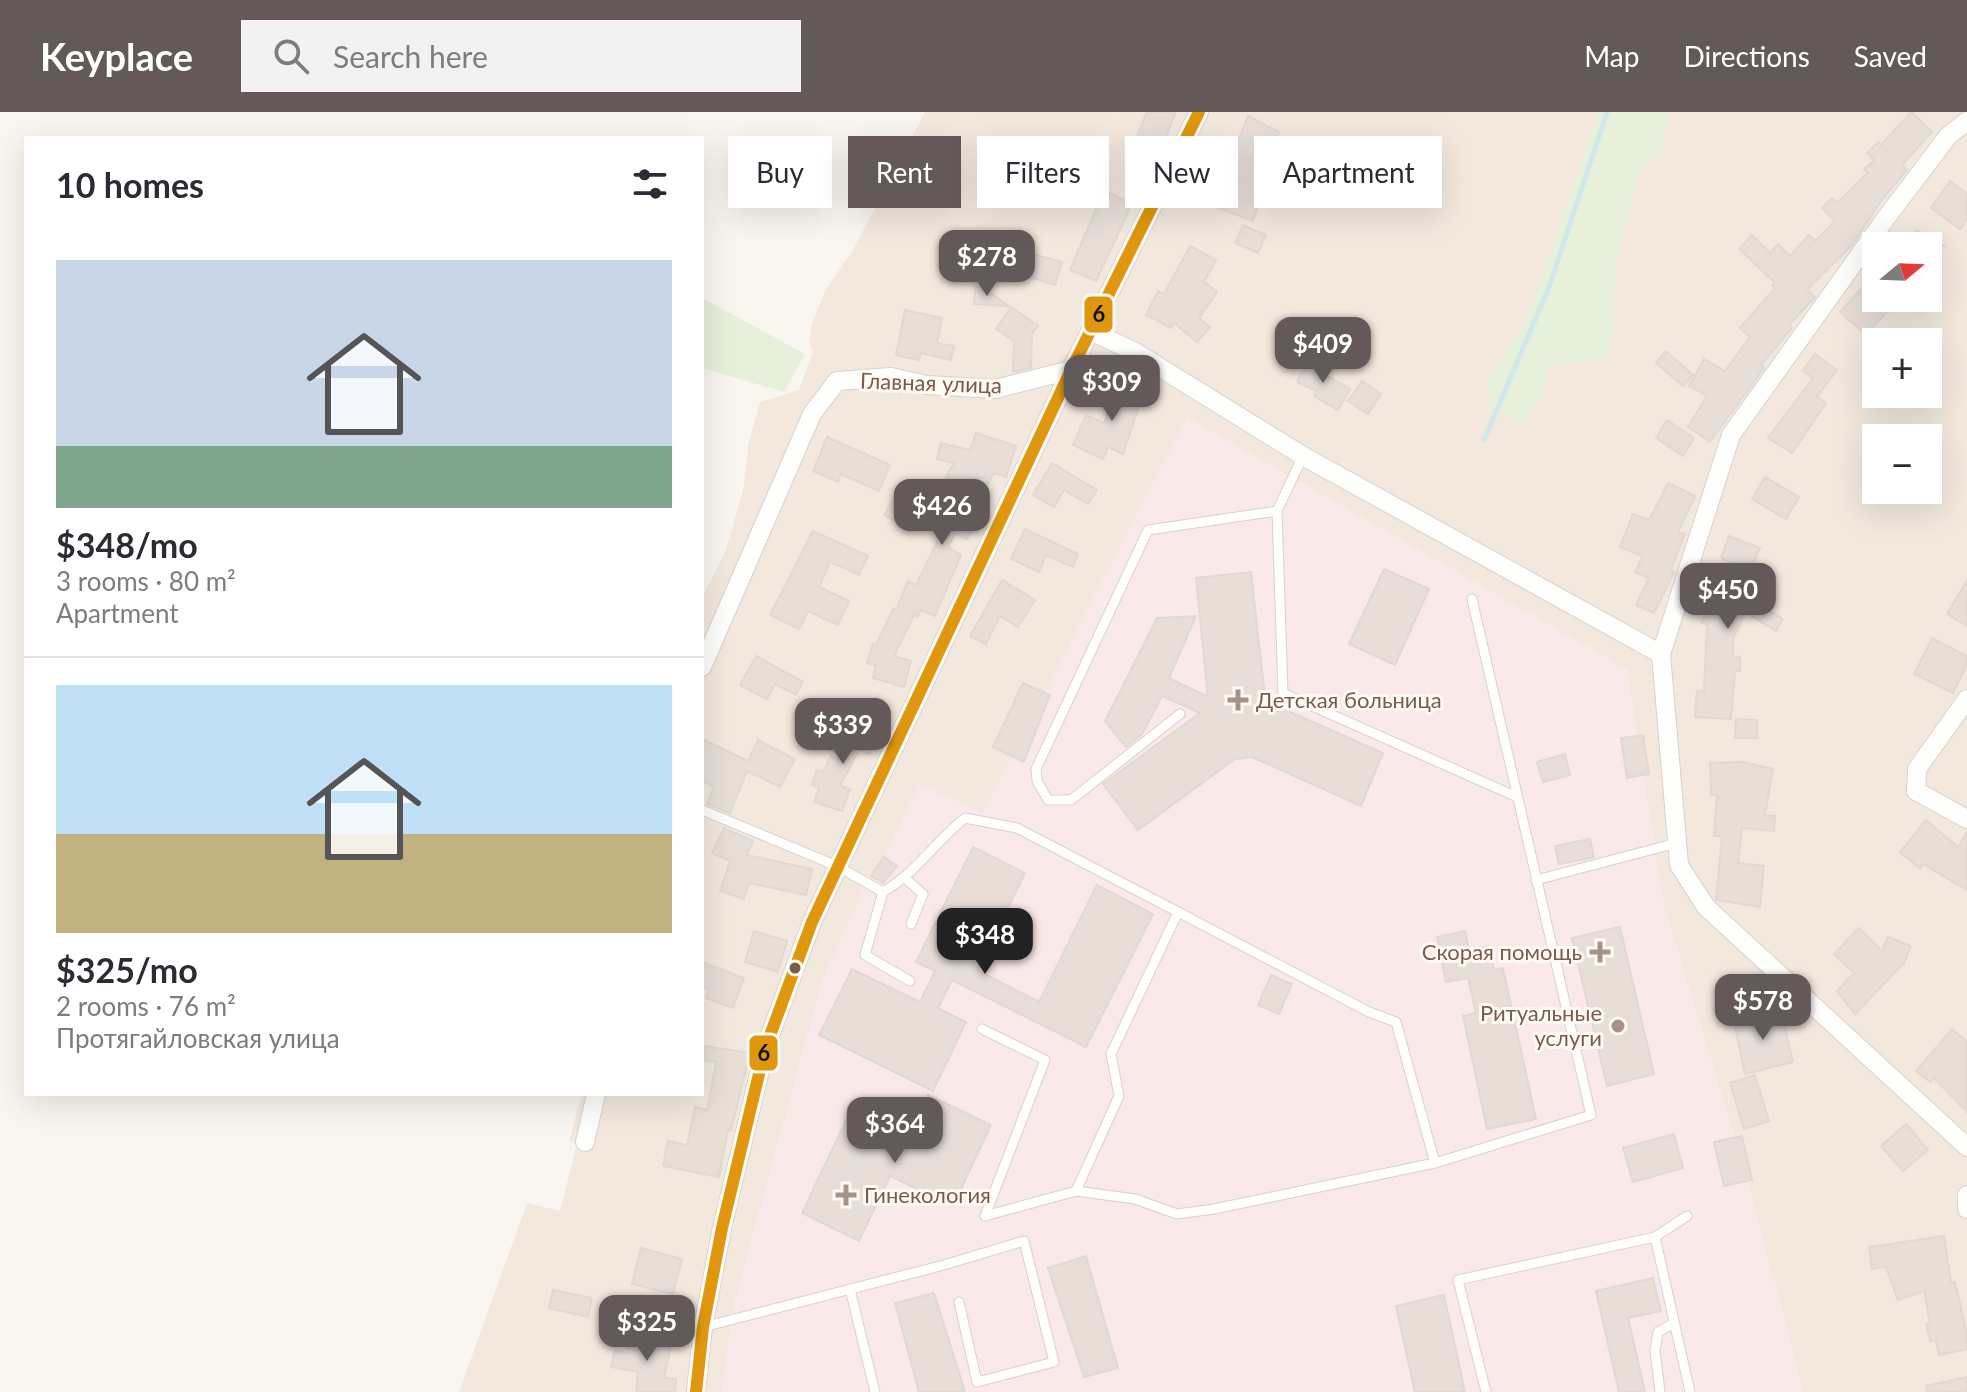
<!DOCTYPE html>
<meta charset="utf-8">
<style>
body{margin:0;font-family:Lato,sans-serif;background:#f2f2f3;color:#2b2b33;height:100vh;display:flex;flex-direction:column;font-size:30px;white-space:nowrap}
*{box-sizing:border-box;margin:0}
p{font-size:26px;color:#7c7c81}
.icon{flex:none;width:44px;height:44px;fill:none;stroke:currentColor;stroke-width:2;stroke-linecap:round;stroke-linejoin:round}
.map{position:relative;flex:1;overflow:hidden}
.sheet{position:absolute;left:24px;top:24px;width:680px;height:960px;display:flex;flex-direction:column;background:#fff;border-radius:0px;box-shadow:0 8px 32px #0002}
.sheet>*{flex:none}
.hud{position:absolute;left:728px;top:24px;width:760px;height:72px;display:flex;gap:16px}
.needle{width:52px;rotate:71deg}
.controls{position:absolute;left:1862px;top:120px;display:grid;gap:16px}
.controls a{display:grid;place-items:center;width:80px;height:80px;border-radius:0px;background:#fff;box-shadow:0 8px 32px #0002;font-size:40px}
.price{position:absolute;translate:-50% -68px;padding:0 18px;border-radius:16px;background:#625958;color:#fff;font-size:26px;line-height:52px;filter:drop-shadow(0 2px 4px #0008)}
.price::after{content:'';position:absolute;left:50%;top:48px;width:24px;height:18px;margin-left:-12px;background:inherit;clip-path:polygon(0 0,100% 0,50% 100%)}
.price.selected{background:#222;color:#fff}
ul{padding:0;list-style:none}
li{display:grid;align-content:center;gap:16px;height:424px;padding:0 32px}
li+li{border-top:2px solid #e1e1e2}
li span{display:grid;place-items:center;height:248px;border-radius:0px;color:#555}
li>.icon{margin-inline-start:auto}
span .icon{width:144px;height:144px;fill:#fffc;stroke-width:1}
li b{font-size:34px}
h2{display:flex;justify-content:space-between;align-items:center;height:96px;padding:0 32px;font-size:34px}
.chip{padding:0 28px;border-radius:0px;background:#fff;box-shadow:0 8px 32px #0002;font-size:28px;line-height:72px}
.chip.selected{background:#625958;color:#fff}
header{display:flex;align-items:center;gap:48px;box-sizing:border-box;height:112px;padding:0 40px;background:#625958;color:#fff}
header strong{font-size:38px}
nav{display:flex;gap:44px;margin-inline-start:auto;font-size:28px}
.search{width:560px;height:72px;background:#f2f2f3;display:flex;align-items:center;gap:20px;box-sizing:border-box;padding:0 28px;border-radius:0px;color:#7c7c81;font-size:30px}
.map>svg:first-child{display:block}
.residential{fill:#f2e8de;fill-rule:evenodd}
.medical{fill:#fae9e9}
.green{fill:#e7f0db}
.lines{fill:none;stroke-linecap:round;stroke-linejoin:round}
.stream{stroke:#d0e8ea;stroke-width:5}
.building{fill:#e6ded7;stroke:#e2d8d2;stroke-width:2}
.service-casing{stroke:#d7d1cb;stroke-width:11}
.minor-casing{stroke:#d7d1cb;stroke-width:20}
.service{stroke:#fefefd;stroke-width:9}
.minor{stroke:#fefefd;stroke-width:18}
.bus-1-casing{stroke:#fffaf3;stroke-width:18}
.bus-1{stroke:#de970f;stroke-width:12}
.poi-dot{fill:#a69286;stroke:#fffaf3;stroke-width:3}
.bus-dot{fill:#7a5c4d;stroke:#fffaf3;stroke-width:3}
.labels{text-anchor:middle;stroke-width:6;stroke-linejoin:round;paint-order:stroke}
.street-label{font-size:22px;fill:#7a5c4d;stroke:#fffaf3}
.poi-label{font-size:22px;fill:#7a5c4d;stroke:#fffaf3;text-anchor:start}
.line-badge{stroke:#fffaf3;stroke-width:3}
.pale-badge-label{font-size:22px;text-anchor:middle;font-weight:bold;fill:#111}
</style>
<header>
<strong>Keyplace</strong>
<div class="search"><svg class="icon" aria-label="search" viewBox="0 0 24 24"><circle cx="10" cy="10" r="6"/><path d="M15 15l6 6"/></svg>Search here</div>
<nav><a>Map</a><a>Directions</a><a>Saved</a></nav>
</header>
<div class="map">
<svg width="1967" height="1280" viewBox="0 0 1967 1280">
<rect width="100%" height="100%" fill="#f9f5f0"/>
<path class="residential" d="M925 0H1967V1280H459L527 1091 560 1099 577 1032 569 1029 582 982H702V486L726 438 744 374 748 333 760 290 799 278 813 240 809 231 812 212 825 179 853 138ZM1876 134H1928V186H1876ZM1876 230H1928V282H1876ZM1876 326H1928V378H1876Z"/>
<path class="medical" d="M1187 305 1627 557 1664 793 1744 1055 1804 1280H722L733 1195 823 865 870 765 884 745 919 672 983 701Z"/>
<g class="green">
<path d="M1599 0H1670L1662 38 1640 61 1621 126 1615 158 1614 219 1604 248 1550 253 1538 295 1520 312 1490 295 1487 271 1527 205Z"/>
<path d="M702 186 805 242 784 280 702 256Z"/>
</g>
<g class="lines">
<path class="stream" d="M1484 328 1549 175 1607 0"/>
</g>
<g class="building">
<path d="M1147 0H1176L1154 54 1129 44Z"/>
<path d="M1911 0 1932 20 1902 53 1907 58 1880 90 1853 132 1807 178 1815 185 1789 213 1792 216 1761 253 1764 256 1710 330 1688 315 1707 284 1689 274 1704 247 1725 259 1750 225 1740 216 1775 176 1772 173 1774 170 1739 137 1752 123 1770 141 1778 132 1790 144 1809 123 1815 129 1835 109 1822 96 1832 86 1837 91 1868 61 1864 58 1874 48 1867 41 1878 30 1881 33Z"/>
<path d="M1248 4 1279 20 1257 73 1265 76 1253 109 1218 96 1231 58 1227 56Z"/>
<path d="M1950 69 1967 82V107L1960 117 1931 96Z"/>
<path d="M1104 78 1132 92 1096 169 1070 158Z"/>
<path d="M1243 113 1266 123 1258 141 1235 131Z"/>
<path d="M1916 118 1944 134H1907Z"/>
<path d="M1190 134 1216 148 1204 170 1217 180 1199 206 1210 215 1197 230 1174 211 1171 216 1146 203 1158 179 1164 182Z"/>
<path d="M1036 143 1062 150 1055 173 1029 165Z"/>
<path d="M1864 174 1876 186H1899L1866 223 1840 200Z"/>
<path d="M975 175 989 176V180L1009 194 974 192Z"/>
<path d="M1011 195 1038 214 1032 222 1031 256 1018 259H1013L1014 229 996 217Z"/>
<path d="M905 198 942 206 937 231 954 234 951 248 921 241 919 248 896 243Z"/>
<path d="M1666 239 1693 263 1683 274 1656 251Z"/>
<path d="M1815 242 1837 258 1817 285 1826 291 1792 341 1768 326 1813 266 1803 259Z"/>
<path d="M1308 248 1325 256 1322 261 1350 277 1338 298 1314 284 1316 279 1297 270Z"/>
<path d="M1119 267 1145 276 1123 342 1108 335 1103 347 1073 333 1086 303 1104 311Z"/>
<path d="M1362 269 1381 282 1368 302 1348 289Z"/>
<path d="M1667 308 1694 326 1683 344 1656 326Z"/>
<path d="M976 321 1016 334 1006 365 994 361 976 393 984 398 967 427 955 422 948 435 961 443 935 504 921 498 918 505 914 503 894 544 911 549 904 575 873 566 876 553 867 551 873 532 876 533 893 497 896 498 908 469 916 473 959 385 940 375 954 351 937 347 941 331 970 338Z"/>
<path d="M827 325 890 353 879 379 841 362 838 370 813 359Z"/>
<path d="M1052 351 1097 378 1088 392 1064 378 1054 395 1033 383Z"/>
<path d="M1765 365 1799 385 1786 407 1752 387Z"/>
<path d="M1668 371 1695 384 1678 420 1685 422 1671 458 1674 460 1654 501 1636 493 1649 466 1635 460 1643 444 1620 435 1633 402 1649 408Z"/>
<path d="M894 386 907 393 898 410 884 403Z"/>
<path d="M1025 417 1078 442 1073 455 1046 443 1039 460 1011 447Z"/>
<path d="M813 419 868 444 859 463 830 450 819 475 849 489 838 513 808 499 799 517 770 503Z"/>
<path d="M1729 424 1760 436 1741 482 1783 507 1776 519 1746 501 1733 526V544L1740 545V559H1735L1731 607 1695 605 1697 579 1704 580 1707 513 1701 510 1732 451 1721 446Z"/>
<path d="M1384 457 1429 477 1395 553 1349 532Z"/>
<path d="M1251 460 1264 576 1270 591 1383 641 1361 694 1252 645 1235 647 1138 718 1103 672 1200 601 1162 584 1142 622 1126 635 1105 609 1157 506 1196 504 1169 566 1208 585 1196 466Z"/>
<path d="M1002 468 1035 488 1018 515 1000 504 986 532 970 524Z"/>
<path d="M1967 468V514L1947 502Z"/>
<path d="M1932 526 1967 544V552L1953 581 1914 562Z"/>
<path d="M756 544 803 570 796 583 775 572 767 587 740 573Z"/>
<path d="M1023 571 1050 583 1024 650 993 635Z"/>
<path d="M854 607 879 616 870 642 859 638 840 674 850 677 842 699 814 690 819 676 812 673 817 658 823 660 831 644 839 648Z"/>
<path d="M1736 607 1757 608V626H1735Z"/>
<path d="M1643 623 1649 662 1627 666 1621 626Z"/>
<path d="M702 627 748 649 758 628 795 647 780 675 747 659 730 701 707 692 714 675 702 669Z"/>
<path d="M1565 642 1570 663 1543 670 1537 650Z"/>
<path d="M1742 650 1773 657 1765 703 1775 704 1774 719 1742 716 1738 751 1764 754 1760 795 1716 788 1722 725 1714 724 1717 683H1711L1710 651Z"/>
<path d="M1926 708 1958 735 1967 720V778L1923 752 1920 757 1900 740Z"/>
<path d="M724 716 753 729 747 743 812 757 806 783 749 771 744 787 720 779 730 749 712 741Z"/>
<path d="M1590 727 1594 745 1559 752 1555 734Z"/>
<path d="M973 735 1025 761 977 858 1039 890 1097 773 1153 802 1086 935 952 868 938 896 966 910 933 979 819 923 852 857 920 890 935 859 916 850Z"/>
<path d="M884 745 897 754 883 771 871 764Z"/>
<path d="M1620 815 1654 962 1607 974 1572 826Z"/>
<path d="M1859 816 1882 839 1888 825 1911 834 1904 851 1855 902 1837 879 1854 861 1834 842Z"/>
<path d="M754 819 787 829 778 860 745 850Z"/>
<path d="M1465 819 1469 838 1489 834 1494 858 1503 856 1536 1007 1487 1017 1463 904 1476 901 1468 866 1446 870 1437 825Z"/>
<path d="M702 850 744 866 733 896 706 886 709 877 702 875Z"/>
<path d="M1271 863 1292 872 1279 902 1258 893Z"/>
<path d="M1781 898 1793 950 1745 962 1734 910Z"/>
<path d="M1952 917 1967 930V1000L1934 966 1930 970 1916 959Z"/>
<path d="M705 934 750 941 731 1018H728L719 1065 663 1054 668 1029 687 1033 695 995 707 998 716 950 703 948Z"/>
<path d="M1755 963 1769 1009 1744 1017 1730 971Z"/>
<path d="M928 983 991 1013 953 1094 890 1064 859 1129 802 1101 848 1004 905 1032Z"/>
<path d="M1906 1012 1928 1038 1903 1059 1881 1034Z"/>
<path d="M1674 1022 1683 1056 1633 1070 1623 1036Z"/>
<path d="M1742 1024 1752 1068 1724 1074 1714 1030Z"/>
<path d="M1944 1124 1951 1171 1955 1170 1967 1222V1237L1939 1243 1936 1228 1930 1229 1926 1212 1930 1211 1924 1179 1898 1188 1886 1155 1872 1157 1869 1135Z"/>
<path d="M641 1136 682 1147 673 1182 632 1172Z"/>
<path d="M1086 1144 1118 1256 1084 1265 1048 1156Z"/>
<path d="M1653 1166 1661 1199 1628 1206 1645 1280H1619L1596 1179Z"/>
<path d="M553 1178 592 1186 588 1205 549 1196Z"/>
<path d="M934 1181 965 1280H919L895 1191Z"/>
<path d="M1444 1183 1465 1280H1415L1396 1194Z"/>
<path d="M632 1220 672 1228 664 1266 676 1267 675 1280H636L638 1260 611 1255 615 1238 627 1241Z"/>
<path d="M1967 1265V1280H1927L1926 1274Z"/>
</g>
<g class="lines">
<g class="service-casing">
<g id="service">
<path d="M1303 344 1277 399 1283 581 1517 685"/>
<path d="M1180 602 1071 688H1048L1037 669 1036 657 1148 418 1277 399"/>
<path d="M702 698 837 754 883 780C917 760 935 730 965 706L1017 716 1178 800 1111 942 1119 984 1076 1079 985 1104 1045 948 982 917"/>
<path d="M906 767 923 782 911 812"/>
<path d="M1536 768 1677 731"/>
<path d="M883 780 865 843 910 869"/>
<path d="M1178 800 1369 900 1396 910 1435 1051"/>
<path d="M1076 1079 1135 1087 1177 1102 1214 1097 1435 1051 1591 1003 1472 487"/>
<path d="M1687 1104 1655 1125 1690 1280"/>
<path d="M850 1177 875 1280"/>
<path d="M703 1215 944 1153 1024 1129 1054 1250 977 1270 959 1190"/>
<path d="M1486 1280 1458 1168 1655 1125"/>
<path d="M1660 1280 1655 1239 1658 1220 1674 1211"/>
</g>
</g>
<g class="minor-casing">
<g id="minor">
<path d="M1967 9 1948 24 1886 106 1731 323 1661 542 1679 753 1706 795 1967 1035"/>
<path d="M1093 220 1135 240 1303 344 1661 542"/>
<path d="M702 555 812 302 837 269 891 265 927 273 995 277 1071 258"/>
<path d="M1967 587 1917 657 1916 679 1967 707"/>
<path d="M585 1030 596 982"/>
<path d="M1967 1083V1097"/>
<path d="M696 1280 703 1215 722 1116 765 937 812 810 1071 258 1199 0"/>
</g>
</g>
<use href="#service" class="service"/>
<use href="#minor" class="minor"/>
<g class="bus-1-casing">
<path id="bus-1" d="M696 1280 703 1215 722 1116 765 937 812 810 1071 258 1199 0"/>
</g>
<use href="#bus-1" class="bus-1"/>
</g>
<g class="poi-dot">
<path d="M1234 576h8v8h8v8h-8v8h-8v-8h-8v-8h8z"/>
<path d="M1596 828h8v8h8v8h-8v8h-8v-8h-8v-8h8z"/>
<circle cx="1618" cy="914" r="8"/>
<path d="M842 1071h8v8h8v8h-8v8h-8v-8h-8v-8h8z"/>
</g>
<circle class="bus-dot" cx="795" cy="856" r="7"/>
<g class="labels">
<g class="street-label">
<text transform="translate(931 271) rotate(2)" y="8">Главная улица</text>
</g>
<g class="poi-label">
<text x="1256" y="596">Детская больница</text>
<text x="1582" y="848" text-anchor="end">Скорая помощь</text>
<text x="1602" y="909" text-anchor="end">Ритуальные<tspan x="1602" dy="25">услуги</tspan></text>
<text x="864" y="1091">Гинекология</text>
</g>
</g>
<g class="line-badge">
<rect x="1083" y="183" width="31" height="39" rx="8" fill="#de970f"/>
<rect x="748" y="922" width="31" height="38" rx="8" fill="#de970f"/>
</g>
<g class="pale-badge-label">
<text x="1099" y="210">6</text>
<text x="764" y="949">6</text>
</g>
</svg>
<div class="controls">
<a><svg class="needle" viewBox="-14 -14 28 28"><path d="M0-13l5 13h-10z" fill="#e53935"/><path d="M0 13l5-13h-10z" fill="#7c7c81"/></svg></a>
<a>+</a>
<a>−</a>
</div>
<b class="price" style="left:987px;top:186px">$278</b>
<b class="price" style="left:1323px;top:273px">$409</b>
<b class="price" style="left:1112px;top:311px">$309</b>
<b class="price" style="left:942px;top:435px">$426</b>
<b class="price" style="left:1728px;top:519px">$450</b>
<b class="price" style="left:843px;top:654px">$339</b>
<b class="price selected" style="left:985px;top:864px">$348</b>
<b class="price" style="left:1763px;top:930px">$578</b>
<b class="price" style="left:895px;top:1053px">$364</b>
<b class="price" style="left:647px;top:1251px">$325</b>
<div class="hud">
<a class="chip">Buy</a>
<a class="chip selected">Rent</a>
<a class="chip">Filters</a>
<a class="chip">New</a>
<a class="chip">Apartment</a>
</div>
<section class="sheet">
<h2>10 homes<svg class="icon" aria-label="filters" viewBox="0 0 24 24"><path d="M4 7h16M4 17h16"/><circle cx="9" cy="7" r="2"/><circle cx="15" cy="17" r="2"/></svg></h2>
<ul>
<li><span style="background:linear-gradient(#c9d6e8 75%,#7fa58c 0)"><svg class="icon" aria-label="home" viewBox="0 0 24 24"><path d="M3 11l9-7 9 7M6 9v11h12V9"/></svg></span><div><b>$348/mo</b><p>3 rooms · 80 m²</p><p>Apartment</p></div></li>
<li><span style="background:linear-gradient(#bfe0f5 60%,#c2b280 0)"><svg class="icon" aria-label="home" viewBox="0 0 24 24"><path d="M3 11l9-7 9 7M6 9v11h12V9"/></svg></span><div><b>$325/mo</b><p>2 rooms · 76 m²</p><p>Протягайловская улица</p></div></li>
</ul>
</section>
</div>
